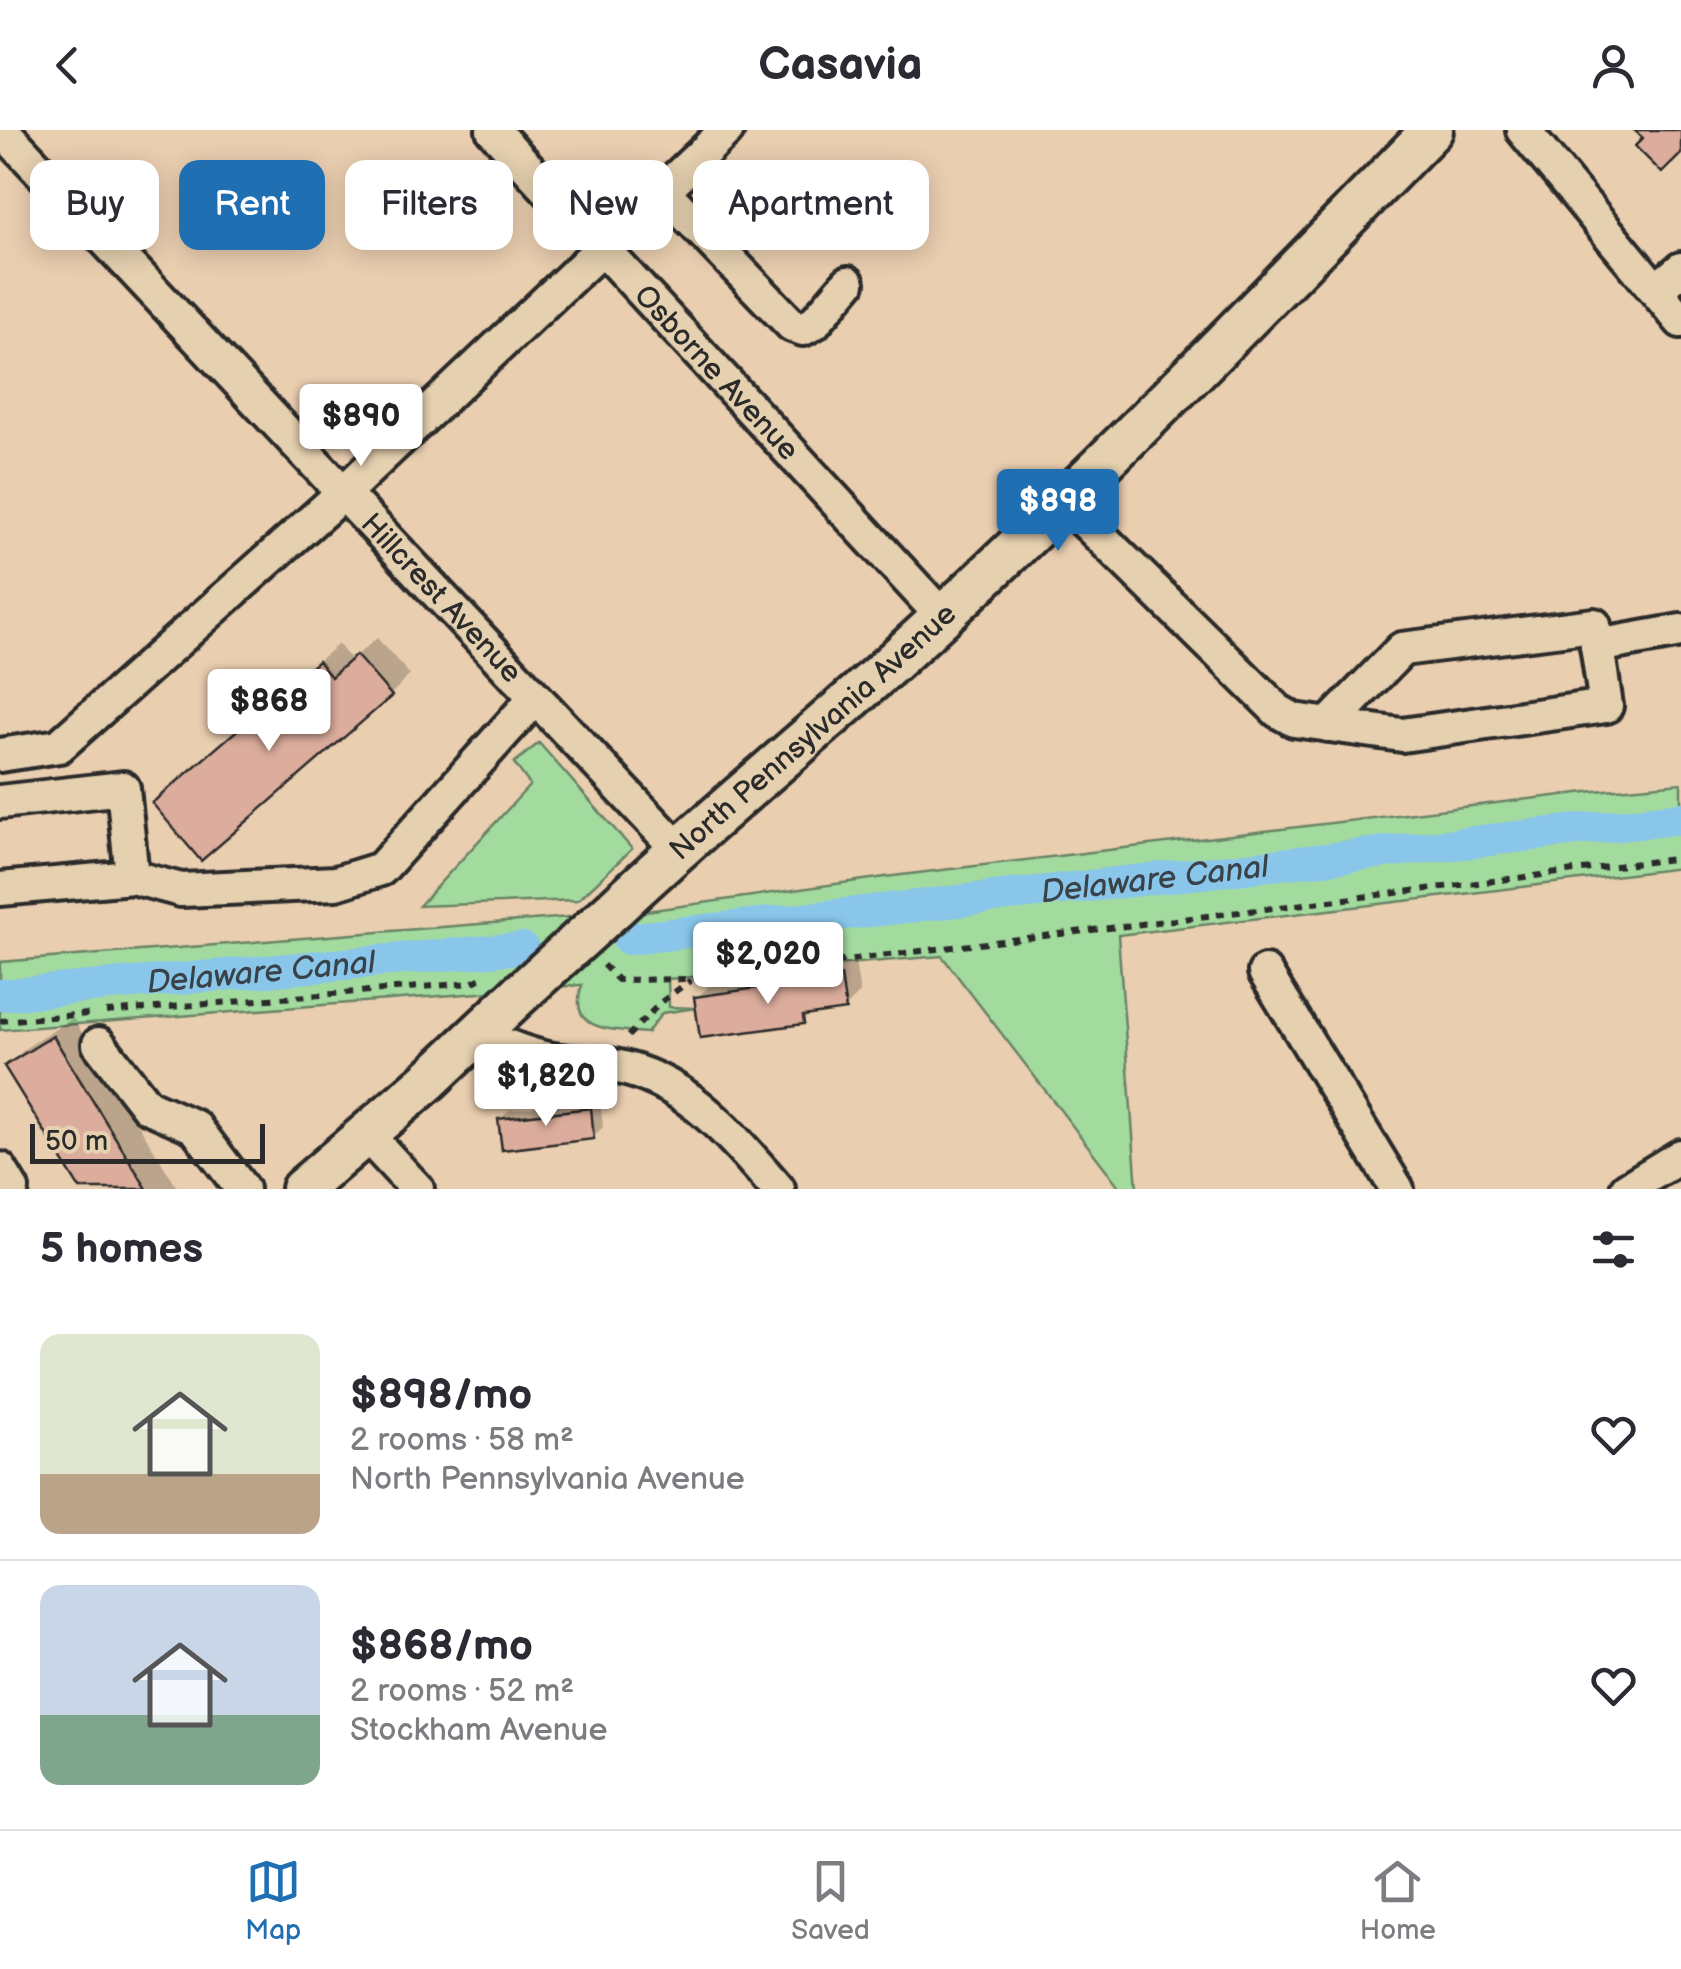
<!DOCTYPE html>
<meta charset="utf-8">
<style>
body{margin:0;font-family:"Balsamiq Sans",sans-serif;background:#f2f2f3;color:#2b2b33;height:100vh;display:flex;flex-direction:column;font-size:38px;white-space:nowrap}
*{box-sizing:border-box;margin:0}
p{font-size:32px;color:#7c7c81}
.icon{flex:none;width:55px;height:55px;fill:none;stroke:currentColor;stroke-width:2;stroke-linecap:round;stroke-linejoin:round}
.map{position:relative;height:1059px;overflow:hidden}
.panel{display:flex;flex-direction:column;background:#fff;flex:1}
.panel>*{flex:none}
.top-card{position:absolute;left:30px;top:30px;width:1000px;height:90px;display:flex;gap:20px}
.scale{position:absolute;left:30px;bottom:25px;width:235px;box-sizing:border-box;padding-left:10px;border:5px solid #2b2b2b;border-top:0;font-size:28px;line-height:35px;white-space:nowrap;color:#2b2b2b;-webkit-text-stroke:8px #e5d0af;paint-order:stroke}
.price{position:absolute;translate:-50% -85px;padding:0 22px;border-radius:10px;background:#fff;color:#222;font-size:32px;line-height:65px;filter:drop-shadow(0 2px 5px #0008)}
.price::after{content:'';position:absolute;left:50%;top:60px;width:30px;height:22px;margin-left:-15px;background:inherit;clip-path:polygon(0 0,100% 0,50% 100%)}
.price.on{background:#1f6fb2;color:#fff}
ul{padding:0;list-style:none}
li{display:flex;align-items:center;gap:30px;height:250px;padding:0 40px}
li+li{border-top:2px solid #e1e1e2}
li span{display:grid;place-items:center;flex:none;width:280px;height:200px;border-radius:20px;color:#555}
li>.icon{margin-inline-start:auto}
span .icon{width:120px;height:120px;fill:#fffc;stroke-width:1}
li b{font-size:42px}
h2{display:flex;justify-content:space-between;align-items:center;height:120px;padding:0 40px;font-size:42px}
.tag{padding:0 35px;border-radius:20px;background:#fff;box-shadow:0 5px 25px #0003;font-size:35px;line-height:90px}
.tag.on{background:#1f6fb2;color:#fff}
header{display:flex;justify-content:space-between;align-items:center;height:130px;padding:0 40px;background:#fff;font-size:45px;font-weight:800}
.dock{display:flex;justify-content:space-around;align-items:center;height:140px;border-top:2px solid #e1e1e2;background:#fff;font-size:28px;color:#7c7c81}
.dock a{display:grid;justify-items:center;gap:5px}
.dock .on{color:#1f6fb2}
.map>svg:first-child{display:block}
.green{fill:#a3db9f;stroke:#678365;stroke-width:2.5}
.shadow{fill:#0003}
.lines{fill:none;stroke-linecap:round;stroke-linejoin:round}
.canal{stroke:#89c6e9;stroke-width:32}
.building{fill:#dcad9c;stroke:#2b2b2b;stroke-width:2.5}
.minor-casing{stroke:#2b2b2b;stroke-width:40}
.major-casing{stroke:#2b2b2b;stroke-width:48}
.path{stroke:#2b2b2b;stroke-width:6;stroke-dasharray:8 8;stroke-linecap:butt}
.minor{stroke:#e5d0af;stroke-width:32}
.major{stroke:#e5d0af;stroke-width:40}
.major-bridge-casing{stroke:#2b2b2b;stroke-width:48;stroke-linecap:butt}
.major-bridge{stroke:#e5d0af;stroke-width:40}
.labels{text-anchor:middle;stroke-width:9;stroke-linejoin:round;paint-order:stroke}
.street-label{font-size:30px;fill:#2b2b2b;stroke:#e5d0af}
.water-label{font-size:32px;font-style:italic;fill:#394248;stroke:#e5d0af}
</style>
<header><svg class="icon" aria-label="back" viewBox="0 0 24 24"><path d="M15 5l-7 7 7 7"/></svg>Casavia<svg class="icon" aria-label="person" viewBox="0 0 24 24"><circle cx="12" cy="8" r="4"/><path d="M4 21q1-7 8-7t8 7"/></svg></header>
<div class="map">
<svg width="1681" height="1059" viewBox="0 0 1681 1059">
<rect width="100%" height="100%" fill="#eaceb0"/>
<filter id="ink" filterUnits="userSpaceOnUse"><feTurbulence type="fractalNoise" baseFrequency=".01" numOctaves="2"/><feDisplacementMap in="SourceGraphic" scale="20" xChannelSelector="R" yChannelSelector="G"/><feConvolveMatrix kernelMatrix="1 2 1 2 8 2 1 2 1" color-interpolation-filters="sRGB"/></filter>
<g filter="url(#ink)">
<g class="green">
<path d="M539 613 632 719 578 770 419 776 530 655 514 633Z"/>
<path d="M1681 653V738L1118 805 1137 1059H1121L942 826 668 849 669 877 696 878 662 883 647 903C614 899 566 903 582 855L0 900V832L646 781 885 747 1595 661Z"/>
</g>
<g class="shadow">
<path d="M377 508 410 545 390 565 175 654 338 514 351 530Z"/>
<path d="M855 832 860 863 845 878 811 883 802 891 697 868 712 853Z"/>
<path d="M73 888 178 1059H83L7 936 27 917Z"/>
<path d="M600 969 603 997 593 1007 500 989 510 980Z"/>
</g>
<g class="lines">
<g class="canal">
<path id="s1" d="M628 809 1681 688"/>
<path id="s2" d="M0 865 523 818"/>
</g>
</g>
<g class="building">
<path d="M1634 0H1681V24L1662 43 1635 16 1643 8Z"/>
<path d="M356 525 392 566 201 731 152 673 318 531 331 547Z"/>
<path d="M841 846 846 880 803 886 804 894 700 908 694 867Z"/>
<path d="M53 906 147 1059H80L4 936Z"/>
<path d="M591 978 594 1009 502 1020 498 989Z"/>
</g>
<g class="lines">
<g class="minor-casing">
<g id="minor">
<path id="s3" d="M2 0 678 719"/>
<path id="s4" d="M493 0 942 486"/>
<path d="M1523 0 1681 191"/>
<path d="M663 61 792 195 803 199 814 193 848 153"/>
<path d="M1656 160 1681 139"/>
<path d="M1064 371 1278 581 1294 590 1402 605 1606 576 1594 495 1402 519 1328 595"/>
<path d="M1597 516 1681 501"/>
<path d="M0 625 59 616 342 364 727 0"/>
<path d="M0 672 123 658 132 747"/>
<path d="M0 759 132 747 181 760 336 753 381 739 535 568"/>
<path d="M1265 842 1397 1059"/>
<path d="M479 904C506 916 531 927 560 931 578 934 596 932 614 936 688 950 731 1006 778 1059"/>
<path d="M99 914 147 976 195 997 242 1059"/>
<path d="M366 1004 417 1059"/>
<path d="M0 1039 12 1059"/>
<path d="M1627 1059 1681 1026"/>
</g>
</g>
<g class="major-casing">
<g id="major">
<path id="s5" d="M615 778C705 693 801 615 893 532 1080 362 1256 181 1432 0"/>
<path d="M302 1059 429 950 521 863"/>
</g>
</g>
<g class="path">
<path d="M603 835 618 850 692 849 1681 728"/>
<path d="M106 882 471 853 486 846"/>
<path d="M0 891 88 884"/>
<path d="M628 906 661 872 691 850"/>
</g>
<use href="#minor" class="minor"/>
<use href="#major" class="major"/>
<g class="major-bridge-casing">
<path id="major-bridge" d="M521 863 615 778"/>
</g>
<use href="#major-bridge" class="major-bridge"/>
</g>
</g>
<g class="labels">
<g class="street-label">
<text dy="10" stroke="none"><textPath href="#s4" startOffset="330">Osborne Avenue</textPath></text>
<text dy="10" stroke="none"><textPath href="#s3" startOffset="642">Hillcrest Avenue</textPath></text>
<text dy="10" stroke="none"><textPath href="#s5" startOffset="265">North Pennsylvania Avenue</textPath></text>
</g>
<g class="water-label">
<text dy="11" stroke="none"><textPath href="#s1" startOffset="530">Delaware Canal</textPath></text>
<text dy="11" stroke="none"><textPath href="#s2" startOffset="262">Delaware Canal</textPath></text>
</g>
</g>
</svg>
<div class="scale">50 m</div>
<b class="price" style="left:361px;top:339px">$890</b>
<b class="price on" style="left:1058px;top:424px">$898</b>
<b class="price" style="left:269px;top:624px">$868</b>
<b class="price" style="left:768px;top:877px">$2,020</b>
<b class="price" style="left:546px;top:999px">$1,820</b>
<div class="top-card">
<a class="tag">Buy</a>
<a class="tag on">Rent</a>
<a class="tag">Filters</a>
<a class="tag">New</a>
<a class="tag">Apartment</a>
</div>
</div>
<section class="panel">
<h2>5 homes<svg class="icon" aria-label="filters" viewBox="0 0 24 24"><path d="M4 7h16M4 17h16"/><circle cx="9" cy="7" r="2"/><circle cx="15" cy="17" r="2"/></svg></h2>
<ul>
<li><span style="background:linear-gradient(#dfe7d0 70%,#b9a48a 0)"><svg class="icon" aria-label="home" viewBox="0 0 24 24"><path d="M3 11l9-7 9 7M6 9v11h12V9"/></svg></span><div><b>$898/mo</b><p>2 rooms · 58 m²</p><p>North Pennsylvania Avenue</p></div><svg class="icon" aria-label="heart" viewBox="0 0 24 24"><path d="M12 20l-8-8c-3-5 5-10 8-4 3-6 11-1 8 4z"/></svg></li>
<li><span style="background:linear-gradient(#c9d6e8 65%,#7fa58c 0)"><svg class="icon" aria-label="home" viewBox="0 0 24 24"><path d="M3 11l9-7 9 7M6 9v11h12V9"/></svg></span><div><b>$868/mo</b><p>2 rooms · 52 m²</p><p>Stockham Avenue</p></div><svg class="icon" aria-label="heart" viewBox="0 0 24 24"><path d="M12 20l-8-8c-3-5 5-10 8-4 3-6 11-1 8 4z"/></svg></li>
</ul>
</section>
<nav class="dock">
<a class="on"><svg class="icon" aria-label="map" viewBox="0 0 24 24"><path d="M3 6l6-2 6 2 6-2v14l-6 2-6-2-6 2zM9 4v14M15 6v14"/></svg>Map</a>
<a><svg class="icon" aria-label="saved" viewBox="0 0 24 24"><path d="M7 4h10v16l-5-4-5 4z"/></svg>Saved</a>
<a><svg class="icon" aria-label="home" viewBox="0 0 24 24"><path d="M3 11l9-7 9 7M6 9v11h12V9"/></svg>Home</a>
</nav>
